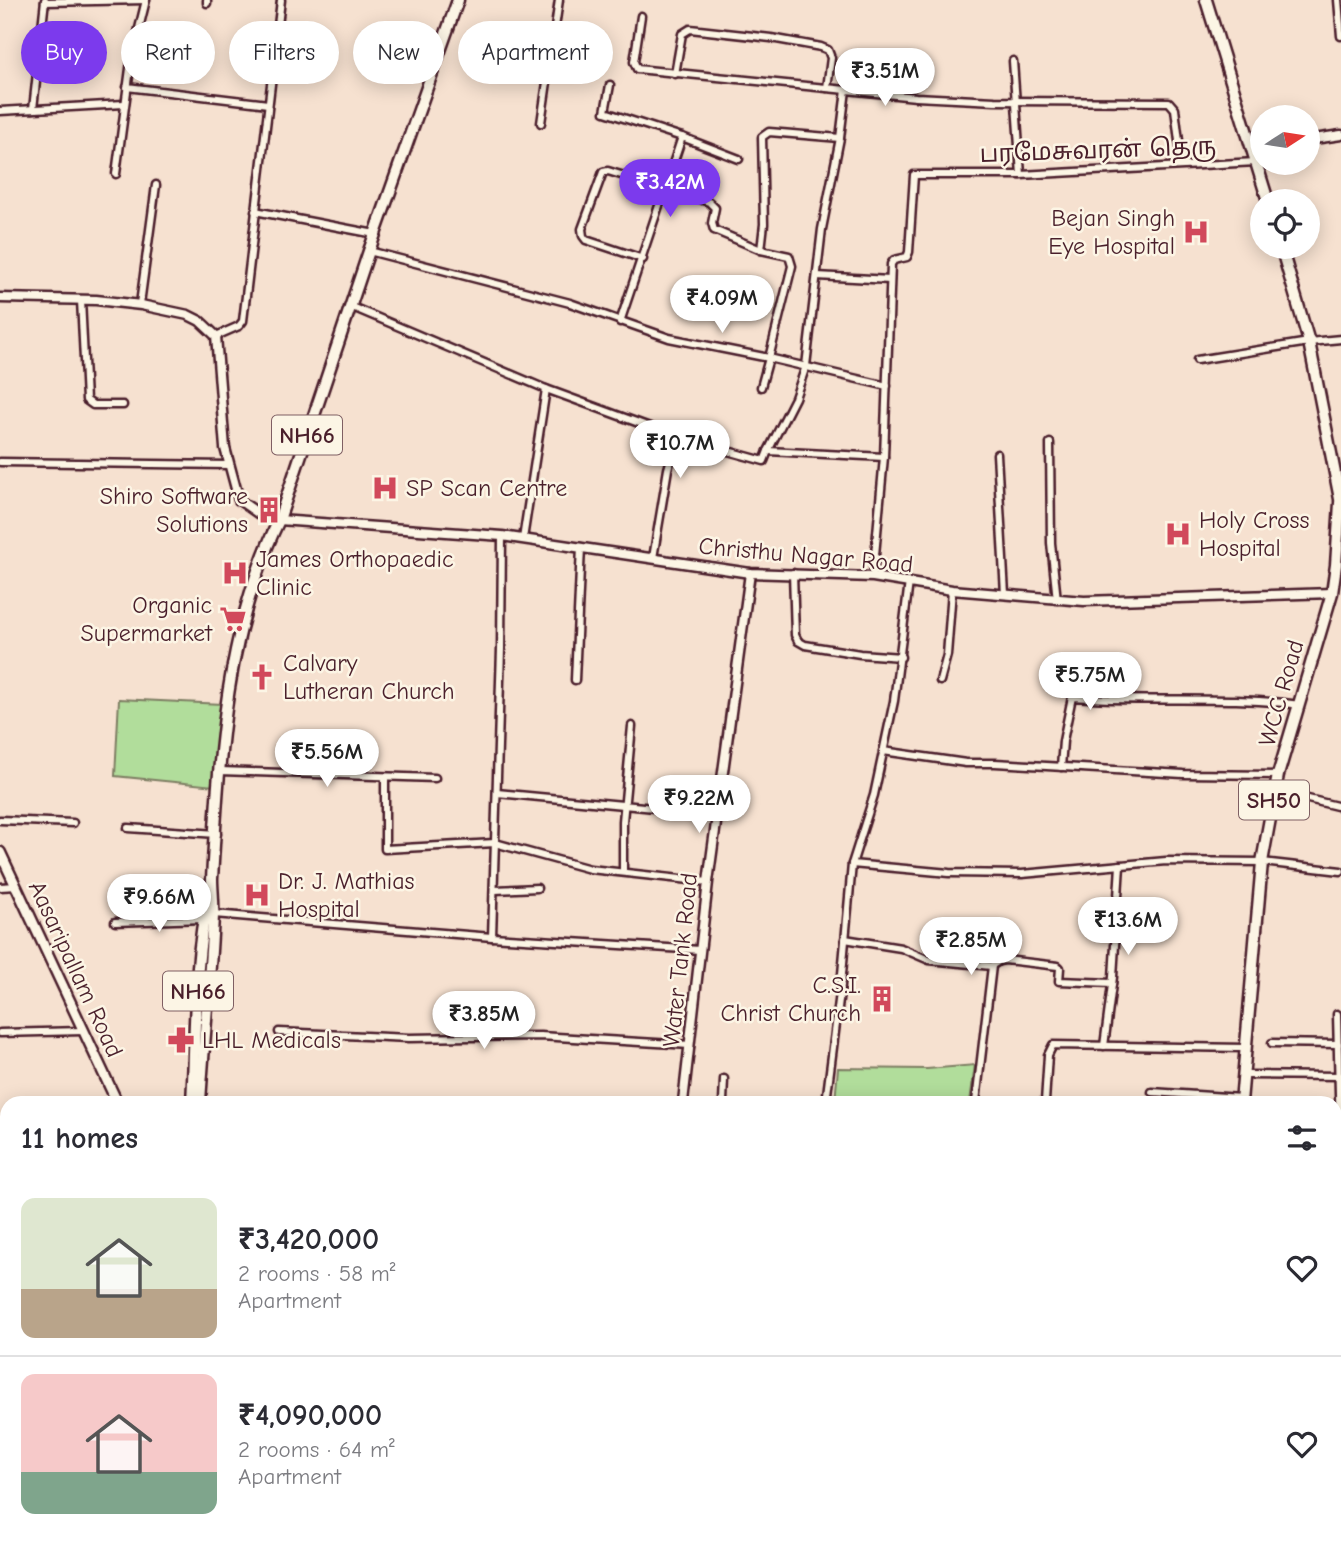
<!DOCTYPE html>
<meta charset="utf-8">
<style>
body{margin:0;font-family:"Comic Neue","Noto Sans Tamil",sans-serif;background:#f7f7f7;color:#2b2b33;height:100vh;display:flex;flex-direction:column;font-size:26px;white-space:nowrap}
*{box-sizing:border-box;margin:0}
p{font-size:23px;color:#7c7c81}
.icon{flex:none;width:38px;height:38px;fill:none;stroke:currentColor;stroke-width:2;stroke-linecap:round;stroke-linejoin:round}
.map{position:relative;flex:1;overflow:hidden}
.drawer{position:absolute;left:0px;top:1096px;width:1342px;height:450px;display:flex;flex-direction:column;background:#fff;border-radius:21px 21px 0 0;box-shadow:0 4px 18px #0003}
.drawer>*{flex:none}
.banner{position:absolute;left:21px;top:21px;width:700px;height:63px;display:flex;gap:14px}
.needle{width:46px;rotate:78deg}
.controls{position:absolute;left:1250px;top:105px;display:grid;gap:14px}
.controls a{display:grid;place-items:center;width:70px;height:70px;border-radius:50%;background:#fff;box-shadow:0 4px 18px #0003;font-size:35px}
.price{position:absolute;translate:-50% -60px;padding:0 16px;border-radius:24px;background:#fff;color:#222;font-size:23px;line-height:46px;filter:drop-shadow(0 2px 4px #0008)}
.price::after{content:'';position:absolute;left:50%;top:42px;width:21px;height:16px;margin-left:-10px;background:inherit;clip-path:polygon(0 0,100% 0,50% 100%)}
.price.selected{background:#7c3aed;color:#fff}
ul{padding:0;list-style:none}
li{display:flex;align-items:center;gap:21px;height:175px;padding:0 21px}
li+li{border-top:2px solid #e1e1e2}
li span{display:grid;place-items:center;flex:none;width:196px;height:140px;border-radius:14px;color:#555}
li>.icon{margin-inline-start:auto}
span .icon{width:84px;height:84px;fill:#fffc;stroke-width:1}
li b{font-size:30px}
h2{display:flex;justify-content:space-between;align-items:center;height:84px;padding:0 21px;font-size:30px}
.tag{padding:0 24px;border-radius:32px;background:#fff;box-shadow:0 4px 18px #0003;font-size:24px;line-height:63px}
.tag.selected{background:#7c3aed;color:#fff}
.map>svg:first-child{display:block}
.green{fill:#b1dd9b;stroke:#7e7e63;stroke-width:2}
.lines{fill:none;stroke-linecap:round;stroke-linejoin:round}
.minor-casing{stroke:#4a1f2b;stroke-width:11}
.tertiary-casing{stroke:#4a1f2b;stroke-width:13}
.secondary-casing{stroke:#4a1f2b;stroke-width:14}
.primary-casing{stroke:#4a1f2b;stroke-width:15}
.trunk-casing{stroke:#4a1f2b;stroke-width:15}
.minor{stroke:#fcf5e5;stroke-width:6}
.tertiary{stroke:#fcf5e5;stroke-width:8}
.secondary{stroke:#fcf5e5;stroke-width:9}
.primary{stroke:#fcf5e5;stroke-width:10}
.trunk{stroke:#fcf5e5;stroke-width:10}
.labels{text-anchor:middle;stroke-width:5;stroke-linejoin:round;paint-order:stroke}
.shield{fill:#fcf5e5;stroke:#7f5f63;stroke-width:2}
.shield-label{font-size:23px;font-weight:bold;fill:#4a1f2b}
.street-label{font-size:24px;fill:#4a1f2b;stroke:#fcf5e5}
.poi-label{font-size:24px;fill:#4a1f2b;stroke:#fcf5e5;text-anchor:start}
</style>
<div class="map">
<svg width="1341" height="1544" viewBox="0 0 1341 1544">
<rect width="100%" height="100%" fill="#f6e1d0"/>
<filter id="ink" filterUnits="userSpaceOnUse"><feTurbulence type="fractalNoise" baseFrequency=".0143" numOctaves="2"/><feDisplacementMap in="SourceGraphic" scale="14" xChannelSelector="R" yChannelSelector="G"/><feConvolveMatrix kernelMatrix="1 2 1 2 8 2 1 2 1" color-interpolation-filters="sRGB"/></filter>
<g filter="url(#ink)">
<g class="green">
<path d="M119 699 222 704 214 786 115 776Z"/>
<path d="M975 1065 970 1102H835L838 1068 927 1069Z"/>
</g>
<g class="lines">
<g class="minor-casing">
<g id="minor">
<path d="M1338 0 1341 36"/>
<path d="M45 2 146 0"/>
<path d="M207 3V0"/>
<path d="M641 16 634 62 637 69 916 97 995 101 1169 102 1175 109 1182 165"/>
<path d="M1013 61 1021 175"/>
<path d="M675 74 682 34 690 29 771 38 821 47 828 50 831 58 827 88"/>
<path d="M610 85 605 112 682 137"/>
<path d="M127 87 268 104"/>
<path d="M846 90 840 138 822 229 806 366 795 398 768 451 884 457"/>
<path d="M33 109 45 0"/>
<path d="M0 111 124 104"/>
<path d="M541 123 559 0"/>
<path d="M116 174 131 61 146 0"/>
<path d="M255 211 375 234"/>
<path d="M761 250 764 224 762 137 769 132 840 138"/>
<path d="M369 251 570 303 669 338 769 358 761 387"/>
<path d="M643 259 586 240 583 236 582 229 603 172 608 171 709 202 715 208 712 223 714 230 761 250 789 256 792 266 769 358 887 386"/>
<path d="M817 276 890 280"/>
<path d="M81 300 86 400 93 405H123"/>
<path d="M140 304 156 185"/>
<path d="M350 306 546 389 677 437"/>
<path d="M620 322 682 137 739 159"/>
<path d="M216 336 239 326 243 321 281 0"/>
<path d="M1197 360 1309 342 1341 339"/>
<path d="M1050 443 1051 543 1057 600"/>
<path d="M997 454 1005 594"/>
<path d="M0 462 229 465"/>
<path d="M523 539 546 389"/>
<path d="M653 558 668 469 677 437 764 461 768 451"/>
<path d="M793 573 795 635 798 641 805 645 860 654 901 657"/>
<path d="M873 577 884 457 891 264 894 260 907 257 909 252 914 175H1021L1256 162"/>
<path d="M575 680 581 547"/>
<path d="M940 681 947 655 952 590"/>
<path d="M883 751 966 763H995L1183 774 1278 775"/>
<path d="M1061 767 1063 741 1072 697C1148 703 1225 695 1300 705"/>
<path d="M220 771 435 778"/>
<path d="M385 777V849L495 843 590 869 708 882"/>
<path d="M1275 791 1341 807"/>
<path d="M497 793 717 814"/>
<path d="M0 820 73 823"/>
<path d="M128 828 217 834"/>
<path d="M852 864 949 873 1022 874 1166 861 1262 862 1341 871"/>
<path d="M623 872V821L632 726"/>
<path d="M0 887 17 886"/>
<path d="M495 890 537 888"/>
<path d="M214 914 492 937 700 950"/>
<path d="M115 922 203 919"/>
<path d="M492 937 501 649 502 536"/>
<path d="M845 939 901 948 929 960 992 966 976 1102"/>
<path d="M991 966 999 961 1005 960 1058 966 1060 968 1059 981 1112 983"/>
<path d="M1337 1014 1341 1174"/>
<path d="M279 1032 409 1038 540 1036 690 1045"/>
<path d="M0 1033 83 1031"/>
<path d="M1272 1043 1338 1044"/>
<path d="M1104 1046 1113 977 1120 865"/>
<path d="M1245 1075 1341 1076"/>
<path d="M1152 1092 1241 1098"/>
<path d="M723 1102 724 1079"/>
<path d="M826 1102 841 985 852 864 874 795 894 701 909 582"/>
<path d="M1045 1102 1048 1055 1053 1045 1246 1048"/>
<path d="M1335 1402 1341 1401"/>
<path d="M0 1413 7 1412"/>
<path d="M0 1482H7"/>
<path d="M788 1538 795 1544"/>
<path d="M835 1538 836 1544"/>
<path d="M1313 1538V1544"/>
<path d="M674 1543 677 1538"/>
<path d="M321 1544 322 1538"/>
<path d="M551 1544 552 1538"/>
<path d="M716 1544 717 1543"/>
<path d="M1085 1544V1538"/>
<path d="M1257 1544 1260 1538"/>
</g>
</g>
<g class="tertiary-casing">
<g id="tertiary">
<path d="M1307 140 1341 135"/>
<path d="M0 298 96 300 141 305 188 315 200 321 216 336 225 448 239 500 259 514 279 520 502 536 750 573 873 577 952 590 1084 601 1332 593"/>
<path d="M683 1102 708 882 750 573"/>
<path d="M0 1170H7"/>
<path d="M484 1544 485 1538"/>
</g>
</g>
<g class="secondary-casing">
<path id="secondary" d="M0 852 117 1102"/>
</g>
<g class="primary-casing">
<g id="primary">
<path d="M1241 1102 1262 862 1278 775 1332 593 1336 565 1340 503"/>
<path d="M1158 1544 1160 1538"/>
</g>
</g>
<g class="trunk-casing">
<g id="trunk">
<path d="M1206 0 1268 201"/>
<path d="M1281 247 1309 342 1341 504"/>
<path d="M192 1102C196 1035 193 960 209 894"/>
<path d="M200 1102C204 1040 210 978 213 916 214 904 212 891 212 879 219 758 225 631 279 520L369 251 458 0"/>
<path d="M160 1544V1538"/>
<path d="M168 1544 169 1538"/>
</g>
</g>
<use href="#minor" class="minor"/>
<use href="#tertiary" class="tertiary"/>
<use href="#secondary" class="secondary"/>
<use href="#primary" class="primary"/>
<use href="#trunk" class="trunk"/>
</g>
</g>
<defs>
<g id="hospital-bare" transform="scale(2.1)"><path d="M-5-5h3v3.5h4V-5h3V5h-3V1.5h-4V5h-3Z" fill="#d1495b" stroke="#fcf5e5" stroke-width="2.5" paint-order="stroke"/></g>
<g id="building-bare" transform="scale(2.1)"><path d="M-4-6H4V6H1V3H-1V6H-4ZM-2.5-4.3h1.7v1.8h-1.7ZM.8-4.3h1.7v1.8H.8ZM-2.5-1h1.7V.8h-1.7ZM.8-1h1.7V.8H.8Z" fill="#d1495b" stroke="#fcf5e5" stroke-width="2.5" paint-order="stroke"/></g>
<g id="supermarket-bare" transform="scale(2.1)"><path d="M-6-5.5h2.5l.6 2H6L4.5 2H-2.5L-4.4-4H-6ZM-1.5 3.2a1.3 1.3 0 1 0 .1 0ZM3 3.2a1.3 1.3 0 1 0 .1 0Z" fill="#d1495b" stroke="#fcf5e5" stroke-width="2.5" paint-order="stroke"/></g>
<g id="church-bare" transform="scale(2.1)"><path d="M-1.2-6h2.4v3.5h3.3v2.4h-3.3V6h-2.4V-.1h-3.3v-2.4h3.3Z" fill="#d1495b" stroke="#fcf5e5" stroke-width="2.5" paint-order="stroke"/></g>
<g id="pharmacy-bare" transform="scale(2.1)"><path d="M-2-6h4v4h4v4h-4v4h-4v-4h-4v-4h4Z" fill="#d1495b" stroke="#fcf5e5" stroke-width="2.5" paint-order="stroke"/></g>
</defs>
<g fill-rule="evenodd">
<use href="#hospital-bare" x="1196" y="232"/>
<use href="#hospital-bare" x="385" y="488"/>
<use href="#building-bare" x="269" y="510"/>
<use href="#hospital-bare" x="1178" y="534"/>
<use href="#hospital-bare" x="235" y="573"/>
<use href="#supermarket-bare" x="233" y="619"/>
<use href="#church-bare" x="262" y="677"/>
<use href="#hospital-bare" x="257" y="895"/>
<use href="#building-bare" x="882" y="999"/>
<use href="#pharmacy-bare" x="181" y="1040"/>
</g>
<g class="labels">
<g class="shield">
<rect x="272" y="415.5" width="70" height="39" rx="5"/>
<rect x="1239" y="780.5" width="70" height="39" rx="5"/>
<rect x="163" y="971.5" width="70" height="39" rx="5"/>
</g>
<g class="shield-label">
<text x="307" y="443">NH66</text>
<text x="1274" y="808">SH50</text>
<text x="198" y="999">NH66</text>
</g>
<g class="street-label">
<text transform="translate(1098 150) rotate(-2)" y="8">பரமேசுவரன் தெரு</text>
<text transform="translate(806 555) rotate(5)" y="8">Christhu Nagar Road</text>
<text transform="translate(1281 693) rotate(-74)" y="8">WCC Road</text>
<text transform="translate(680 960) rotate(-84)" y="8">Water Tank Road</text>
<text transform="translate(76 969) rotate(65)" y="8">Aasaripallam Road</text>
</g>
<g class="poi-label">
<text x="1175" y="226" text-anchor="end">Bejan Singh<tspan x="1175" dy="28">Eye Hospital</tspan></text>
<text x="406" y="496">SP Scan Centre</text>
<text x="248" y="504" text-anchor="end">Shiro Software<tspan x="248" dy="28">Solutions</tspan></text>
<text x="1199" y="528">Holy Cross<tspan x="1199" dy="28">Hospital</tspan></text>
<text x="256" y="567">James Orthopaedic<tspan x="256" dy="28">Clinic</tspan></text>
<text x="212" y="613" text-anchor="end">Organic<tspan x="212" dy="28">Supermarket</tspan></text>
<text x="283" y="671">Calvary<tspan x="283" dy="28">Lutheran Church</tspan></text>
<text x="278" y="889">Dr. J. Mathias<tspan x="278" dy="28">Hospital</tspan></text>
<text x="861" y="993" text-anchor="end">C.S.I.<tspan x="861" dy="28">Christ Church</tspan></text>
<text x="202" y="1048">LHL Medicals</text>
</g>
</g>
</svg>
<div class="controls">
<a><svg class="needle" viewBox="-14 -14 28 28"><path d="M0-13l5 13h-10z" fill="#e53935"/><path d="M0 13l5-13h-10z" fill="#7c7c81"/></svg></a>
<a><svg class="icon" aria-label="locate" viewBox="0 0 24 24"><circle cx="12" cy="12" r="6"/><path d="M12 2v4M12 18v4M2 12h4M18 12h4"/></svg></a>
</div>
<b class="price" style="left:885px;top:108px">₹3.51M</b>
<b class="price selected" style="left:670px;top:219px">₹3.42M</b>
<b class="price" style="left:722px;top:335px">₹4.09M</b>
<b class="price" style="left:680px;top:480px">₹10.7M</b>
<b class="price" style="left:1090px;top:712px">₹5.75M</b>
<b class="price" style="left:327px;top:789px">₹5.56M</b>
<b class="price" style="left:699px;top:835px">₹9.22M</b>
<b class="price" style="left:159px;top:934px">₹9.66M</b>
<b class="price" style="left:1128px;top:957px">₹13.6M</b>
<b class="price" style="left:971px;top:977px">₹2.85M</b>
<b class="price" style="left:484px;top:1051px">₹3.85M</b>
<div class="banner">
<a class="tag selected">Buy</a>
<a class="tag">Rent</a>
<a class="tag">Filters</a>
<a class="tag">New</a>
<a class="tag">Apartment</a>
</div>
<section class="drawer">
<h2>11 homes<svg class="icon" aria-label="filters" viewBox="0 0 24 24"><path d="M4 7h16M4 17h16"/><circle cx="9" cy="7" r="2"/><circle cx="15" cy="17" r="2"/></svg></h2>
<ul>
<li><span style="background:linear-gradient(#dfe7d0 65%,#b9a48a 0)"><svg class="icon" aria-label="home" viewBox="0 0 24 24"><path d="M3 11l9-7 9 7M6 9v11h12V9"/></svg></span><div><b>₹3,420,000</b><p>2 rooms · 58 m²</p><p>Apartment</p></div><svg class="icon" aria-label="heart" viewBox="0 0 24 24"><path d="M12 20l-8-8c-3-5 5-10 8-4 3-6 11-1 8 4z"/></svg></li>
<li><span style="background:linear-gradient(#f6c9c9 70%,#7fa58c 0)"><svg class="icon" aria-label="home" viewBox="0 0 24 24"><path d="M3 11l9-7 9 7M6 9v11h12V9"/></svg></span><div><b>₹4,090,000</b><p>2 rooms · 64 m²</p><p>Apartment</p></div><svg class="icon" aria-label="heart" viewBox="0 0 24 24"><path d="M12 20l-8-8c-3-5 5-10 8-4 3-6 11-1 8 4z"/></svg></li>
</ul>
</section>
</div>
